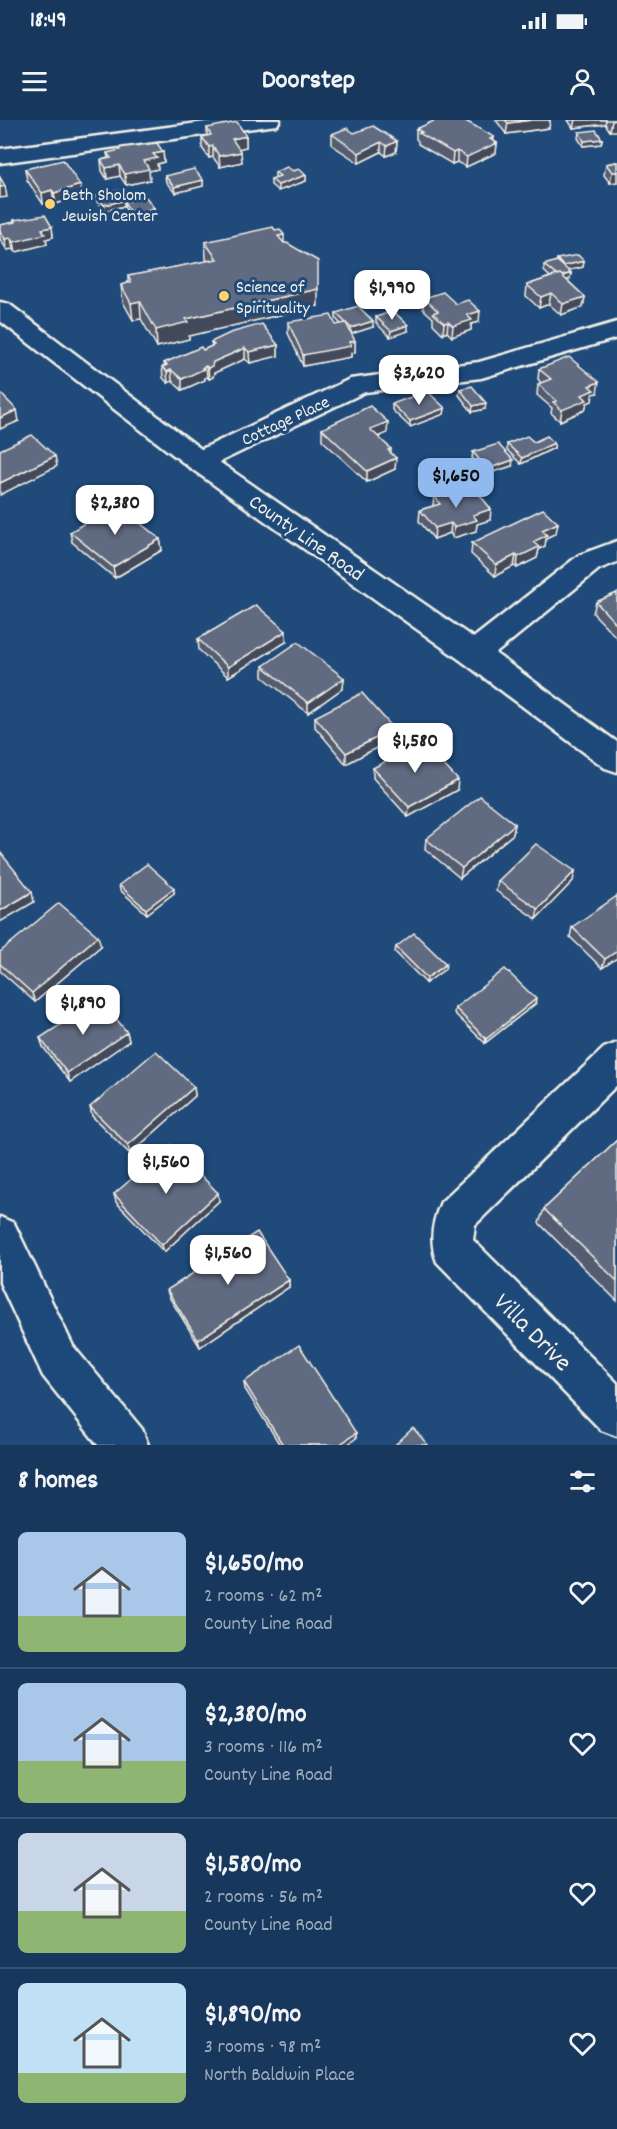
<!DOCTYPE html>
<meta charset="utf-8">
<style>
body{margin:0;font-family:Dekko,sans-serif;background:#203f62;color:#f1f3f6;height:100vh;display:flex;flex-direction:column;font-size:22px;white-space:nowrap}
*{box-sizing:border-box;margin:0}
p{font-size:20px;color:#9eacbb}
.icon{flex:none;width:33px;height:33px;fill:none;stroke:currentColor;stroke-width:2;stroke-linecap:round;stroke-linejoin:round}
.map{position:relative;height:1325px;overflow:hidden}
.sheet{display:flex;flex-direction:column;background:#17385c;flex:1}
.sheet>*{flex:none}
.price{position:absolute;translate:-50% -51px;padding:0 14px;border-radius:12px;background:#fff;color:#222;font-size:20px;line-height:39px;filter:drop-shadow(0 2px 3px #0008)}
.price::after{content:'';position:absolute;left:50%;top:36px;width:18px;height:14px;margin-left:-9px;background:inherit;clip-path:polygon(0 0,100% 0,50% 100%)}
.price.active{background:#90b9f0;color:#111}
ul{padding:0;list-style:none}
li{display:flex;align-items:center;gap:18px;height:150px;padding:0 18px}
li+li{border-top:2px solid #365272}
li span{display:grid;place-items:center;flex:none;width:168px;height:120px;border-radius:9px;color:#555}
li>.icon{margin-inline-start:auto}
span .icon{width:72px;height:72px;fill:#fffc;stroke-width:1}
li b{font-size:26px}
h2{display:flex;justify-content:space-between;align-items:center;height:72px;padding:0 18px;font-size:26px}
.status{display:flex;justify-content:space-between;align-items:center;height:42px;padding:0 30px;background:#17385c;direction:ltr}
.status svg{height:16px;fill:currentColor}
header{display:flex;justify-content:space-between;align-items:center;height:78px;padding:0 18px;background:#17385c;font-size:27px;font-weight:700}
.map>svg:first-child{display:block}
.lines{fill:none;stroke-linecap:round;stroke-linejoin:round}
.minor-casing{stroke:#f4f1e8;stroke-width:5}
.secondary-casing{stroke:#f4f1e8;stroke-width:5}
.minor{fill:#1f4a7a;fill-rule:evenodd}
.secondary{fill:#1f4a7a;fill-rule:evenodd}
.wall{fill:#535b6f;stroke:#f4f1e8;stroke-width:1.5}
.shaded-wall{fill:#434a5a;stroke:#f4f1e8;stroke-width:1.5}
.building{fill:#606a81;stroke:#f4f1e8;stroke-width:1.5}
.poi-dot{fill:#ffd166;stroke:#1f4a7a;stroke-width:2}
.labels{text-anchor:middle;stroke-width:6;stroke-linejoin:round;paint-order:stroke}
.far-poi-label{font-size:18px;fill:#f4f1e8;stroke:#1f4a7a;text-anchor:start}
.far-street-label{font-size:18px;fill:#f4f1e8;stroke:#1f4a7a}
.street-label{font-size:21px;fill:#f4f1e8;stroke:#1f4a7a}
.near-street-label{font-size:26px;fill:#f4f1e8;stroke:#1f4a7a}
</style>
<div class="status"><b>18:49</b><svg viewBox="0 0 49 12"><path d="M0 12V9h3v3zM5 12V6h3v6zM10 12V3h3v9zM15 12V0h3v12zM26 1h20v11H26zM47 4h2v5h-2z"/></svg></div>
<header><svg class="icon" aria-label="menu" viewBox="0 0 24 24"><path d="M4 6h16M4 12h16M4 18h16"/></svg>Doorstep<svg class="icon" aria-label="person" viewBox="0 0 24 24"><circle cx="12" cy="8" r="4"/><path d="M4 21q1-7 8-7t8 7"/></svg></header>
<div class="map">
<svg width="617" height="1325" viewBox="0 0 617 1325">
<rect width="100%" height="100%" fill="#1f4a7a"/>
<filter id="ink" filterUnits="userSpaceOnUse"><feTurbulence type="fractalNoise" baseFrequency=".0167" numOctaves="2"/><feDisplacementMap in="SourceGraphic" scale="12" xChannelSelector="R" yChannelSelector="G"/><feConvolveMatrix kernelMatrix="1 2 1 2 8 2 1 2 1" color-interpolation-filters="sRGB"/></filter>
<g filter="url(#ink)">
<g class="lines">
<g class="minor-casing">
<g id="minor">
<path d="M221 0H280L277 5 269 6 0 43V29Z"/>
<path d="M617 202V218L481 258 365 272 209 347 199 350 189 347 185 341 189 335 350 259 479 242Z"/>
<path d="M617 421V442L599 449 485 542 474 545 463 542 459 534 463 526 579 435Z"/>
<path d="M617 923V965L475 1105 473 1120 617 1263V1316L601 1310 437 1142C429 1122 432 1102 441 1082L604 928Z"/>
<path d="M0 1097 14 1103 73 1226 142 1309 148 1325H98L43 1256 0 1163Z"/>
</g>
</g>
<g class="secondary-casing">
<path id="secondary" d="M0 182 9 184 209 335 485 526 617 622V652L605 648 463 542 189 347 0 201Z"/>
</g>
<use href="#minor" class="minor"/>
<use href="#secondary" class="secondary"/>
</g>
<g class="wall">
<path d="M496 0H550L549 8 506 14Z"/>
<path d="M568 0H617L610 11 605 4 573 8Z"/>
<path d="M207 8 246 16V27L239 28 242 42 220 47 213 37 209 38 202 28V17L207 16Z"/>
<path d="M416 9 494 17 493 20 497 23 496 33 466 47 457 42 452 44 418 24V21L416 19Z"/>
<path d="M579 12 602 19 601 24 583 26 578 18Z"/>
<path d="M354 13 397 21 396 32 386 36 381 32 359 43 332 25V14Z"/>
<path d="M163 32 164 42 157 44 158 49 149 51 150 60 126 65 120 56 107 59 102 51 101 40 108 38 107 33Z"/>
<path d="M617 42V62L610 63 604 55 606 44Z"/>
<path d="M25 49 80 65 82 75 56 84 54 81 43 84 27 60Z"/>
<path d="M293 51 306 55V61L278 71 271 65V59L275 58V52Z"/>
<path d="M165 56 203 60V66L175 73 166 62Z"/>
<path d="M96 76 126 80V82L154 88 155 94 133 100 125 88 124 86 104 91 97 82Z"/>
<path d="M14 100 52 107 53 117 46 119 47 124 16 132 13 129 7 130 0 119V105L14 102Z"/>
<path d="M205 122 284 123 318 186 189 216V219L157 227 141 199 133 200 123 182 121 165 128 163V156L208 141 206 139Z"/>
<path d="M557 139 584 141 583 147 568 150 571 153 570 159 567 160 585 177 583 187 561 195 549 184 539 188 526 176 527 165 550 157 544 151V145L557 141Z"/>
<path d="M424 178 456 184 479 202 471 204V210L452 217 447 212 443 214 433 204V198L423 189Z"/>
<path d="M336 193 373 207 351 214 355 221V232L351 233V237L303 246 288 213V202L336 205 341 204 336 199Z"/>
<path d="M376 197 408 211 390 217 376 203Z"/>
<path d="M211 222 278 225V236L250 243 245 239 214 253 213 257 209 259 207 257 204 258 205 260 182 270 172 261 168 263 163 258 162 247 165 246 164 243 203 230 212 226Z"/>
<path d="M539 249 597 273 593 274 592 281 587 283 585 290 560 301 551 293 552 288 537 275 538 264 541 263 538 259Z"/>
<path d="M460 269 485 289 472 292 459 275Z"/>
<path d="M392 284 445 288 444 294 410 307 392 290Z"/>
<path d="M322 309 387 313 378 317 391 329V333L395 349 367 362 322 320Z"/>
<path d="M534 322 554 323V328L521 344 507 330V324Z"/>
<path d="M473 332 512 346 487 354 472 338Z"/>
<path d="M434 375H455L490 400 477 404 476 411 453 418 450 413 434 419 419 401 420 390 433 386Z"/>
<path d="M70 412 160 419 162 430 115 458 72 422Z"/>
<path d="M556 413 546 418 545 426 539 429 537 438 517 448 514 446 495 456 471 434 472 423Z"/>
<path d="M617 473V518L593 493 596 482Z"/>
<path d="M198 519 286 522 228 557 199 530Z"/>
<path d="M263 546 344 558 343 568 308 593 263 557Z"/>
<path d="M315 597 393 619 346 644 315 607Z"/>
<path d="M373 648 457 670 408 697 373 658Z"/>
<path d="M515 704 513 714 460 758 425 729 426 719Z"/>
<path d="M575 751 573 761 536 799 496 771 498 761Z"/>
<path d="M119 765 174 773 147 794 120 770Z"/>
<path d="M572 807 617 838 602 848 570 817Z"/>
<path d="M101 826 35 882 0 851V832Z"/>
<path d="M396 827 445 849 426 863 395 832Z"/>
<path d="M535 884 485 923 454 893 455 888Z"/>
<path d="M127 912 129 921 70 962 43 927 40 918Z"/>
<path d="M194 967 195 976 130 1034 92 996 90 987Z"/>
<path d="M617 1020V1181L539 1103 544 1089Z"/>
<path d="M114 1074 219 1081 164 1132 116 1082Z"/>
<path d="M289 1160V1167L200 1227 169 1177 167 1170Z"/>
<path d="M244 1262 356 1313V1318L347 1325H280L245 1269Z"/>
</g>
<g class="shaded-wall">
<path d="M532 0H550L549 8 506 14 508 3Z"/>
<path d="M575 0H606L605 4 573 8Z"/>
<path d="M617 0V11H610L612 1Z"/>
<path d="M246 16V27L233 30 232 19Z"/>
<path d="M494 17 493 25 497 23 496 33 466 47 467 37 490 19Z"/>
<path d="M602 19 601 24 583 26 584 21Z"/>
<path d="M397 21 396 32 386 36 387 26Z"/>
<path d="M381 22V32L359 43V33Z"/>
<path d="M213 26V37L209 38V27Z"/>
<path d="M457 31V42L452 44 453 33Z"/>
<path d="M163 32 164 42 157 44 158 49 149 51 150 60 126 65 125 54 153 34Z"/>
<path d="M241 32 242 42 220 47 219 36Z"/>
<path d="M119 45 120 56 107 59 106 48Z"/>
<path d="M612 52H617V62L610 63Z"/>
<path d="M306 55V61L278 71V65Z"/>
<path d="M203 60V66L175 73 174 67Z"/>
<path d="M80 65 82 75 56 84 54 73Z"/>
<path d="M5 66 7 77 0 78V67Z"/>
<path d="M52 70 54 81 43 84 42 73Z"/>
<path d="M126 80 127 85 124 82V86L104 91V85Z"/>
<path d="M154 88 155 94 133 100 132 94Z"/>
<path d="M52 107 53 117 46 119 47 124 16 132 14 122 42 109Z"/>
<path d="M284 115V132L278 116Z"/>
<path d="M11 118 13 129 7 130 5 119Z"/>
<path d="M584 141 583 147 562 152 563 146Z"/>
<path d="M571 153 570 159 558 164V158Z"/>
<path d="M318 169V186L189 216V219L157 227 156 210 186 199Z"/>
<path d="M551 173 549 184 539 188 541 177Z"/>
<path d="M585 177 583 187 561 195 563 184Z"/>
<path d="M140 181 141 199 133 200 131 183Z"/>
<path d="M480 191 479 202 471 204V210L452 217 453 206 467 195Z"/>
<path d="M373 201V207L351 214V208Z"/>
<path d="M448 202 447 212 443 214 444 203Z"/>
<path d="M408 205V211L390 217 391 211Z"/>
<path d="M355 221V232L351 233V237L303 246V235Z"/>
<path d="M278 225V236L250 243 249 232Z"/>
<path d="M245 228V239L214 253 213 257 209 259 208 248 213 242Z"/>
<path d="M206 246 207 257 204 258 205 260 182 270V259Z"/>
<path d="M171 250 172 261 168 263 167 252Z"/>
<path d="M599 262 597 273 593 274 592 281 587 283 585 290 560 301 562 290 582 275 589 266Z"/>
<path d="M486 283 485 289 472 292 473 286Z"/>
<path d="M445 288 444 294 410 307V301Z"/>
<path d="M17 290 19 301 0 309V298Z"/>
<path d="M388 302 387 313 370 320V309Z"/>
<path d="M554 323V328L521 344 522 338Z"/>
<path d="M55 336 57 346 0 375V363Z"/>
<path d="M396 338 395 349 367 362V351Z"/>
<path d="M513 340 512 346 487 354V349Z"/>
<path d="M491 389 490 400 477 404 476 411 453 418 454 407 473 395Z"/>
<path d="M451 403 450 413 434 419 435 408Z"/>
<path d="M558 403 556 413 546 418 545 426 539 429 537 438 517 448 518 437 542 410Z"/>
<path d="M160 419 162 430 115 458 113 447Z"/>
<path d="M516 435 514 446 495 456 496 445Z"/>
<path d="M286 511V522L228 557V547Z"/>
<path d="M344 558 343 568 308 593V583Z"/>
<path d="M394 609 393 619 346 644V633Z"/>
<path d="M458 660 457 670 408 697 409 687Z"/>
<path d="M515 704 513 714 460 758 462 748Z"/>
<path d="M575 751 573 761 536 799 538 789Z"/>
<path d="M174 768V773L147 794 146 789Z"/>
<path d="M32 772 34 782 0 802V791Z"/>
<path d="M98 816 101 826 35 882 32 873Z"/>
<path d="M617 831V838L602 848 605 839Z"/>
<path d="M446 844 445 849 426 863 427 858Z"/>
<path d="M536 879 535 884 485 923 486 919Z"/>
<path d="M127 912 129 921 70 962 67 953Z"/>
<path d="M194 967 195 976 130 1034 128 1025Z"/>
<path d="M218 1073 219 1081 164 1132 162 1125Z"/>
<path d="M289 1160V1167L200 1227 198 1220Z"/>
<path d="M356 1313V1318L347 1325H339Z"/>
</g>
<g class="building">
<path d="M436 0H464L494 17 490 19 497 23 467 37 457 31 453 33 419 13 422 12 416 9Z"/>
<path d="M505 0H532L508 3Z"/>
<path d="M237 2 246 16 232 19 241 32 219 36 213 26 209 27 202 17 211 15 207 8Z"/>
<path d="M373 6 397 21 387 26 381 22 359 33 332 14 347 8 354 13Z"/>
<path d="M596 10 602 19 584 21 579 12Z"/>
<path d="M157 23 163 32 153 34 157 38 144 41 149 49 125 54 119 45 106 48 101 40 111 38 107 33 120 30 119 28Z"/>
<path d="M63 40 80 65 54 73 52 70 42 73 25 49Z"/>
<path d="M617 42V52H612L606 44Z"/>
<path d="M287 47 293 51 299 49 306 55 278 65 271 59 280 56 275 52Z"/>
<path d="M194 49 203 60 174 67 165 56Z"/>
<path d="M0 57 5 66 0 67Z"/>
<path d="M119 70 126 80 104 85 96 76Z"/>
<path d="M146 77 154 88 132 94 124 82Z"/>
<path d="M45 95 52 107 42 109 45 114 14 122 11 118 5 119 0 111V105L15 102 14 100Z"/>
<path d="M273 107 275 110 280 109 284 115 278 116 284 123H287L318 141V169L186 199 188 202 156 210 140 181 131 183 121 165 131 162 128 156 217 139 205 122Z"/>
<path d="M578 135 584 141 563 146 557 139Z"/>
<path d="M557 141 571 153 562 156 560 154 556 155 544 145Z"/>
<path d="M560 154 585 177 563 184 551 173 541 177 527 165Z"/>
<path d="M443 172 456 184 468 180 480 191 467 195 472 200 453 206 448 202 444 203 433 193 438 191 424 178Z"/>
<path d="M358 186 373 201 351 208 336 193Z"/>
<path d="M393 191 408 205 391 211 376 197Z"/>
<path d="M331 195 336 205 346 203 355 221 349 222 351 226 303 235 288 202Z"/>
<path d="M262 204 278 225 249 232 245 228 213 242 212 246 208 248 206 246 202 248 204 249 182 259 171 250 167 252 162 247 167 245 164 243 201 227 203 230 214 225 211 222 230 213Z"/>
<path d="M569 237 599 262 589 266 594 270 582 275 587 280 562 290 553 282 557 281 538 264 551 259 539 249Z"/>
<path d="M472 266 486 283 473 286 460 269Z"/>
<path d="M427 271 445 288 410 301 392 284Z"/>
<path d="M0 273 17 290 0 298Z"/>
<path d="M370 286 388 302 370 309 391 329 388 330 396 338 367 351 322 309Z"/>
<path d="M32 315 55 336 0 363V330Z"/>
<path d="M527 316 534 322 547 316 554 323 522 338 507 324Z"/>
<path d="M498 324 513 340 487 349 473 332Z"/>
<path d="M475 369 491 389 473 395 477 400 454 407 451 403 435 408 420 390 440 384 434 375 451 370 455 375Z"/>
<path d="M116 384 160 419 113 447 70 412Z"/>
<path d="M543 389 558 403 542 410 547 415 533 422 539 427 518 437 516 435 496 445 472 423Z"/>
<path d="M617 473V505L596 482Z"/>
<path d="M256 485 286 511 228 547 198 519Z"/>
<path d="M298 522 344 558 308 583 263 546Z"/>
<path d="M362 573 394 609 346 633 315 597Z"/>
<path d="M422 622 458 660 409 687 373 648Z"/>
<path d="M480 676 515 704 462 748 426 719Z"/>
<path d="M536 724 575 751 538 789 498 761Z"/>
<path d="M0 732 32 772 0 791Z"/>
<path d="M147 744 174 768 146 789 119 765Z"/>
<path d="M617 776V831L605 839 572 807Z"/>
<path d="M59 783 98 816 32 873 0 844V832Z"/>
<path d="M414 813 446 844 427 858 396 827Z"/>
<path d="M505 849 536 879 486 919 455 888Z"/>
<path d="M100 879 127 912 67 953 40 918Z"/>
<path d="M156 931 194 967 128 1025 90 987Z"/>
<path d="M617 1020V1161L544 1089Z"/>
<path d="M171 1025 218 1073 162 1125 114 1074Z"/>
<path d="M257 1112 289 1160 198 1220 167 1170Z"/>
<path d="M299 1225 356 1313 339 1325H283L244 1262Z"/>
<path d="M413 1308 428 1325H395Z"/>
</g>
</g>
<g class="poi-dot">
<circle cx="50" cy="84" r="6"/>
<circle cx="224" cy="176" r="6"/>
</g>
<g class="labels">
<g class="far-poi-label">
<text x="62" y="80">Beth Sholom<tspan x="62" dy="21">Jewish Center</tspan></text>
<text x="236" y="172">Science of<tspan x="236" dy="21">Spirituality</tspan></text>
</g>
<g class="far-street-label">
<text transform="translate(285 300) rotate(-25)" y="6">Cottage Place</text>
</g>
<g class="street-label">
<text transform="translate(307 417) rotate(35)" y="7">County Line Road</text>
</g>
<g class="near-street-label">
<text transform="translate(534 1211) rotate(45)" y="9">Villa Drive</text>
</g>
</g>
</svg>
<b class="price" style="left:392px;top:201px">$1,990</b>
<b class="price" style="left:419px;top:286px">$3,620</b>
<b class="price active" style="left:456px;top:389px">$1,650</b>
<b class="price" style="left:115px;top:416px">$2,380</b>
<b class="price" style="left:415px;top:654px">$1,580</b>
<b class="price" style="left:83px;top:916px">$1,890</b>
<b class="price" style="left:166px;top:1075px">$1,560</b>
<b class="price" style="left:228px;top:1166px">$1,560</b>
</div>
<section class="sheet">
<h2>8 homes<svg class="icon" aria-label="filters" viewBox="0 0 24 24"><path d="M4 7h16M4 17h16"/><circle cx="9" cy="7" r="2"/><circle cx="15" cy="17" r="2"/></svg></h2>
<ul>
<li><span style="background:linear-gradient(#a9c7e8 70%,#8fb573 0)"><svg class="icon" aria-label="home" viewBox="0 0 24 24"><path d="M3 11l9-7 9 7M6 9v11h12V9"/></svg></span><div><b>$1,650/mo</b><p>2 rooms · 62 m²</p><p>County Line Road</p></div><svg class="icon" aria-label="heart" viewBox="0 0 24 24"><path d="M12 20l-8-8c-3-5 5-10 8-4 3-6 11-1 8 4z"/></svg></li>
<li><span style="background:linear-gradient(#a9c7e8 65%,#8fb573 0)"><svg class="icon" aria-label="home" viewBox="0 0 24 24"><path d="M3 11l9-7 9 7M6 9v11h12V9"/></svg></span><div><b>$2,380/mo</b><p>3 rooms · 116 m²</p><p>County Line Road</p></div><svg class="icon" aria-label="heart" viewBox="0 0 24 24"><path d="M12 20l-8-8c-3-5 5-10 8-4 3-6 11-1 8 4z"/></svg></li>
<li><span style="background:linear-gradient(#c9d6e8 65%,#8fb573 0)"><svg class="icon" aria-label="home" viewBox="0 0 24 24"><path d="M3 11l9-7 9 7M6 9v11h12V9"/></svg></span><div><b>$1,580/mo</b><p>2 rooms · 56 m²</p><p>County Line Road</p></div><svg class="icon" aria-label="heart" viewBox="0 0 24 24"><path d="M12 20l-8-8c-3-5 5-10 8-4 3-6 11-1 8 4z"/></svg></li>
<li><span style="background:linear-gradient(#bfe0f5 75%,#8fb573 0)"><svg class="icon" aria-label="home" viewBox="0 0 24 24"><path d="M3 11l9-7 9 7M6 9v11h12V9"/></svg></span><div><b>$1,890/mo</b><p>3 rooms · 98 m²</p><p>North Baldwin Place</p></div><svg class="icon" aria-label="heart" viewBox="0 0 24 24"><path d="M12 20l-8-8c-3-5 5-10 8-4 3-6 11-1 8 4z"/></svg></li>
</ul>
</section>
